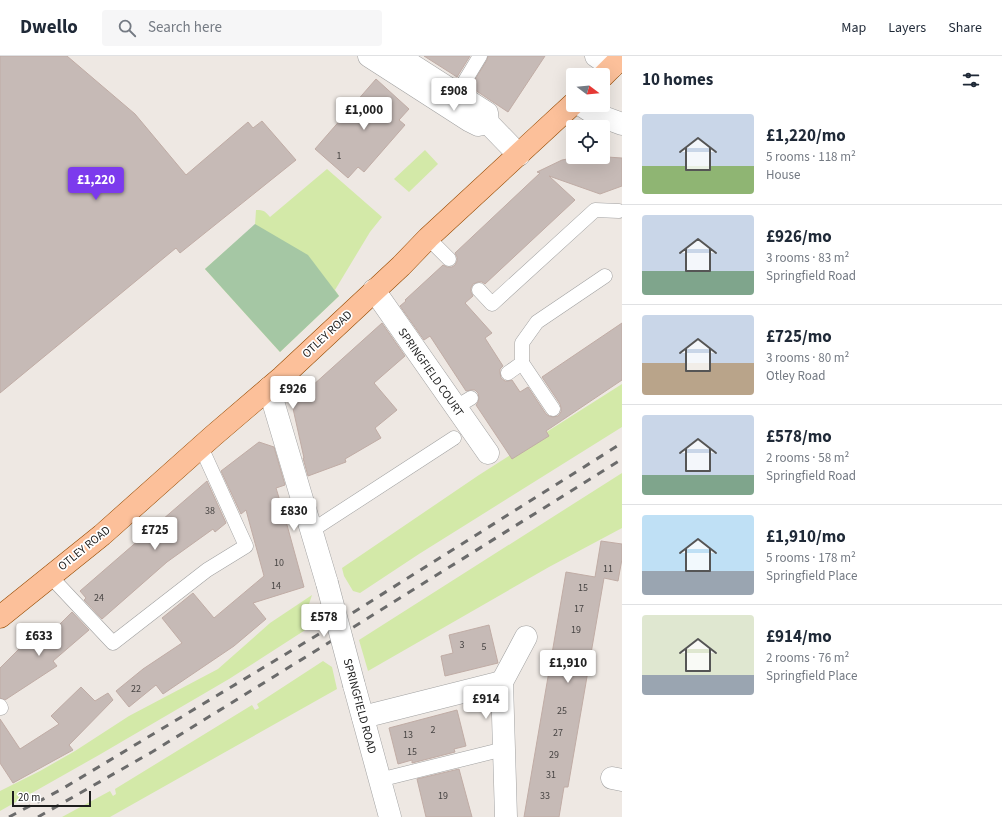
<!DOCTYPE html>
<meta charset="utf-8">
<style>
body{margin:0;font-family:"Source Sans 3",sans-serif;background:#f6f6f7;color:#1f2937;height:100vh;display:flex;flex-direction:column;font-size:15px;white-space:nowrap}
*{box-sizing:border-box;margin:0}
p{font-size:13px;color:#747a83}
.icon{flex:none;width:22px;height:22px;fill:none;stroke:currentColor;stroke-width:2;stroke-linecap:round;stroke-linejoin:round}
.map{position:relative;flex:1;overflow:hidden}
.sheet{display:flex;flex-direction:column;background:#fff;width:380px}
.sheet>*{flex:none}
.needle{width:26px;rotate:106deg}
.buttons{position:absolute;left:566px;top:12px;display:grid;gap:8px}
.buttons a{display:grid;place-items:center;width:44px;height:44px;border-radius:4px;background:#fff;box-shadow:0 4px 16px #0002;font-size:20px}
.scale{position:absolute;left:12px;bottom:10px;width:79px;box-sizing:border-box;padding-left:4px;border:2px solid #1d1d1d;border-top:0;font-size:11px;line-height:14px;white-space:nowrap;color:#1d1d1d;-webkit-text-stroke:3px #fff;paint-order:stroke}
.price{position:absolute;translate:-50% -34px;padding:0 9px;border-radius:4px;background:#fff;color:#222;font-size:13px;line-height:26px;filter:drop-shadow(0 1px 2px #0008)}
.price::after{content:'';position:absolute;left:50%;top:24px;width:12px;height:9px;margin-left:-6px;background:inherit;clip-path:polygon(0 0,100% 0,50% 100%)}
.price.selected{background:#7c3aed;color:#fff}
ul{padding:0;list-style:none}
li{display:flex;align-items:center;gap:12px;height:100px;padding:0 20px}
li+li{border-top:1px solid #e0e1e3}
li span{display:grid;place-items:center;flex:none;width:112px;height:80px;border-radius:4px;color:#555}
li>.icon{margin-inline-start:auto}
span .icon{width:48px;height:48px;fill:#fffc;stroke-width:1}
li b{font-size:17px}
h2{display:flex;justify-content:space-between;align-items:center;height:48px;padding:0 20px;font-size:17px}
header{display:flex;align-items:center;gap:24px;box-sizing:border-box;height:56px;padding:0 20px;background:#fff;border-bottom:1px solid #e0e1e3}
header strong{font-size:19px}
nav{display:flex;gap:22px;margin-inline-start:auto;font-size:14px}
.search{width:280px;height:36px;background:#f6f6f7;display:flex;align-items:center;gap:10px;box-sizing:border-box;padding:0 14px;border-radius:4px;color:#747a83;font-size:15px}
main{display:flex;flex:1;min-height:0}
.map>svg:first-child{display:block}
.grass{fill:#d3e9a8}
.cemetery{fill:#a5c7a4}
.building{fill:#c6bab6;stroke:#c0aca5}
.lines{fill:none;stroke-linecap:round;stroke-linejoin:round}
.service-casing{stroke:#a1a1a1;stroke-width:15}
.minor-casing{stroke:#a1a1a1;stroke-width:23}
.tertiary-casing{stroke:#a1a1a1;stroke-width:23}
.primary-casing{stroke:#964a00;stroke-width:23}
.service{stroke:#fff;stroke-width:14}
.minor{stroke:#fff;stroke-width:22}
.tertiary{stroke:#fff;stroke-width:22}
.primary{stroke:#fcc09a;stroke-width:22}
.rail{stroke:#6b6b6b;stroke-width:3;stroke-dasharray:8 8;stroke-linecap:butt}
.minor-bridge-casing{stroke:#a1a1a1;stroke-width:23;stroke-linecap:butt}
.minor-bridge{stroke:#fff;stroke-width:22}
.labels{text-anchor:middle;stroke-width:3.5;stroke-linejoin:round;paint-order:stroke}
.number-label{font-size:10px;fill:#474443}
.street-label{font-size:12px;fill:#1d1d1d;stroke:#fff}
</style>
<header>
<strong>Dwello</strong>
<div class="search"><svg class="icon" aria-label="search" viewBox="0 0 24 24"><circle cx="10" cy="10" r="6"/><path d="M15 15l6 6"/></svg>Search here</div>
<nav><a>Map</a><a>Layers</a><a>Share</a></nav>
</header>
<main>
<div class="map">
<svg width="622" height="761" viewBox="0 0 622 761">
<rect width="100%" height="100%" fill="#eee8e3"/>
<g class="grass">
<path d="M425 94 438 108 409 136 394 123Z"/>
<path d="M327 113 382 161 370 176 335 234 339 240 280 296 205 213 255 169 256 154C264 154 265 155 270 161Z"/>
<path d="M622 328V371L419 498 360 537 353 535 344 520 342 512 479 419Z"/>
<path d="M622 417V472L549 511 368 615 359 584Z"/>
<path d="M312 539 309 548 313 569 229 623 99 699 0 755V735L40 715 75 695 129 660 218 613 270 567Z"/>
<path d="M323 605 332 611 337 633 110 761H62L110 735 113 740 116 738 115 733 252 649 255 654 259 652 257 648Z"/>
</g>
<path class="cemetery" d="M255 168 308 199 339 240 280 296 205 213Z"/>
<g class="building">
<path d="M0 0H67L135 58 186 119 248 66 253 72 262 65 296 104 180 197 176 192 0 337Z"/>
<path d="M424 0H470L457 21Z"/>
<path d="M488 0H545L508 56 472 32 473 31 471 30 487 4Z"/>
<path d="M376 23 409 53 399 64 405 69 364 116 358 111 348 122 315 93Z"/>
<path d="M578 101H607L622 102V130L600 138 549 120 575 144 485 228 482 226H478L473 228 471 232V236L473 240 465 247 492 277 485 282 503 310 500 313V317L501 322 505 325H508L512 324 520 336 528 331 546 358 549 360 553 361 558 360 561 356V352L560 348 542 321 622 267V324L546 375 549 380 512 403 476 349 478 346 479 342 478 337 475 334H471L466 335 430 280 424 284 400 250 406 245 405 244 443 209 447 211H452L455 209 457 205V201L455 197 540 117 537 116 562 104Z"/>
<path d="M382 267 405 300 374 327 397 354 375 372 381 382 345 403 346 406 308 420 303 402H304L292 348Z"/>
<path d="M259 386 274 391 285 429 276 432 284 458 304 531 253 547 266 563 234 590 163 638 156 629 129 651 116 635 143 613 182 587 162 562 193 537 214 562 264 520 246 454 241 458 221 415Z"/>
<path d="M207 425 226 467 215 476 213 473 167 506 102 563 84 544 86 542 80 535Z"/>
<path d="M601 485 622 488V503L618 525 604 522 568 731H564L559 761H524L566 516 595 521Z"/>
<path d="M72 556 89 574 53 605 57 610 5 644 0 642V612L30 582 38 590Z"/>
<path d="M489 569 498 607 445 620 441 600 453 597 449 579Z"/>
<path d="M81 631 95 645 108 637 113 644 69 689 73 694 13 727 0 707V663L20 693 59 668 51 660Z"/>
<path d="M457 654 466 690 454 693 455 696 412 707V704L398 708 389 672Z"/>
<path d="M459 713 472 761H426L417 723Z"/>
</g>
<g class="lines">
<g class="service-casing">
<g id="service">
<path d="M457 38 480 0"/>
<path d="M428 182 449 203"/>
<path d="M479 234 492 248 595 154 619 155"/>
<path d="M522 307 553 353"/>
<path d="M508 317 522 307V287L537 266 605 220"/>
<path d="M456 351 471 342"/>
<path d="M311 475 454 382"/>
<path d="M50 520 113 587 207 514 246 490 201 391"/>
<path d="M0 650 1 652"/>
<path d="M379 724 504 693"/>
</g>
</g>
<g class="minor-casing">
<g id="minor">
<path d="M369 0 470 65 478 69 488 67"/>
<path d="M398 0 487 57 488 67 519 99"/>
<path d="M596 0 612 11"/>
<path d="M374 234 488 397"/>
<path d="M269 332 327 527"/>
<path d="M354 629 390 761"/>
<path d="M363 661 502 626"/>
<path d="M612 722 622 724"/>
<path d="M506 761 502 626 526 581"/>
</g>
</g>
<g class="tertiary-casing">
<path id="tertiary" d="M581 49 595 58 622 68"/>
</g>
<g class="primary-casing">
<g id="primary">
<path d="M603 20 622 1"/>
<path d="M0 561 102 479 213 380 282 321 401 210 428 182 573 48"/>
</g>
</g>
<use href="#service" class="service"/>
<use href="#minor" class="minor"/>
<use href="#tertiary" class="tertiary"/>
<use href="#primary" class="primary"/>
<g class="rail">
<path d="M9 761 62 733 319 578 622 387"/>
<path d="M38 761 152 696 325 589 622 403"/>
</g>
<g class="minor-bridge-casing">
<path id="minor-bridge" d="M327 527 354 629"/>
</g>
<use href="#minor-bridge" class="minor-bridge"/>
</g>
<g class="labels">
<g class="number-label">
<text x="339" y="103">1</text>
<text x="210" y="458">38</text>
<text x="279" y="510">10</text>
<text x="608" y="516">11</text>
<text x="276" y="533">14</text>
<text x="583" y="535">15</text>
<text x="99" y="545">24</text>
<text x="579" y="556">17</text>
<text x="576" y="577">19</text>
<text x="462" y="592">3</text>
<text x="484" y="594">5</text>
<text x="136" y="636">22</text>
<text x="562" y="658">25</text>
<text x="433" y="677">2</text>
<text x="558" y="680">27</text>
<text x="408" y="682">13</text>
<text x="412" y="699">15</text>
<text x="554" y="702">29</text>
<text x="551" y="722">31</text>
<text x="443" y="743">19</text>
<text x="545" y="743">33</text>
</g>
<g class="street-label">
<text transform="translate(327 278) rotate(-43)" y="4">OTLEY ROAD</text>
<text transform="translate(431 316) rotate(55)" y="4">SPRINGFIELD COURT</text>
<text transform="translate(84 492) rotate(-39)" y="4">OTLEY ROAD</text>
<text transform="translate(360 650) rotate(75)" y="4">SPRINGFIELD ROAD</text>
</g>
</g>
</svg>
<div class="buttons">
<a><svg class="needle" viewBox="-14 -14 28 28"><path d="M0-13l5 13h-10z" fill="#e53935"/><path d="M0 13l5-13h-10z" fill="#747a83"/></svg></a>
<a><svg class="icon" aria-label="locate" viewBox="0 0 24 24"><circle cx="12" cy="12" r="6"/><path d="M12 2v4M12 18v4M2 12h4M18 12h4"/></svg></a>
</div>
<div class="scale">20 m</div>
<b class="price" style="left:454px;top:56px">£908</b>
<b class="price" style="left:364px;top:75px">£1,000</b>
<b class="price selected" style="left:96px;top:145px">£1,220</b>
<b class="price" style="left:293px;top:354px">£926</b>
<b class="price" style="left:294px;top:476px">£830</b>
<b class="price" style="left:155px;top:495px">£725</b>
<b class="price" style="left:324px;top:582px">£578</b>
<b class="price" style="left:39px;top:601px">£633</b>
<b class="price" style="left:568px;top:628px">£1,910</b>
<b class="price" style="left:486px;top:664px">£914</b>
</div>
<section class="sheet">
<h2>10 homes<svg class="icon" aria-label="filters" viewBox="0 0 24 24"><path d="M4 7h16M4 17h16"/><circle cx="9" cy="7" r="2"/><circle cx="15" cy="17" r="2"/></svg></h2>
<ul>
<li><span style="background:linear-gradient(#c9d6e8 65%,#8fb573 0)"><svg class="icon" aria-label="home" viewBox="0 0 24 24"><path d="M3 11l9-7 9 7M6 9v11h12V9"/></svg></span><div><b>£1,220/mo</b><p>5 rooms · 118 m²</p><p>House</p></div></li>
<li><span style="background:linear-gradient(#c9d6e8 70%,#7fa58c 0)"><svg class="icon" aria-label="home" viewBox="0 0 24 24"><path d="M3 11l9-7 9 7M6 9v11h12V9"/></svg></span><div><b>£926/mo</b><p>3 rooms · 83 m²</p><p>Springfield Road</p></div></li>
<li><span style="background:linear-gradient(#c9d6e8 60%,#b9a48a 0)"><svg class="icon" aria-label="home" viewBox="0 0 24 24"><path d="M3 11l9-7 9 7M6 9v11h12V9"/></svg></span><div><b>£725/mo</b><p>3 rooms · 80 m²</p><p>Otley Road</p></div></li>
<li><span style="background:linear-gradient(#c9d6e8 75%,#7fa58c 0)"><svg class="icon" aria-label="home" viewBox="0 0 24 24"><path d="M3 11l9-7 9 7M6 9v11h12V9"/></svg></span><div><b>£578/mo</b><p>2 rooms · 58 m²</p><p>Springfield Road</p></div></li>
<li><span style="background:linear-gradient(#bfe0f5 70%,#9aa5b1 0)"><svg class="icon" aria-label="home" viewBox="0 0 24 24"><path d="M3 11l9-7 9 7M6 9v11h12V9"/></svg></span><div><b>£1,910/mo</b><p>5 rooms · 178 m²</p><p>Springfield Place</p></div></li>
<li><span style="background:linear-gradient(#dfe7d0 75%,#9aa5b1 0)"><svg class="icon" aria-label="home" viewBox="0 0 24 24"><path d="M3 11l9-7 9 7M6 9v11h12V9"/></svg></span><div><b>£914/mo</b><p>2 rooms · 76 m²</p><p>Springfield Place</p></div></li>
</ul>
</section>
</main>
